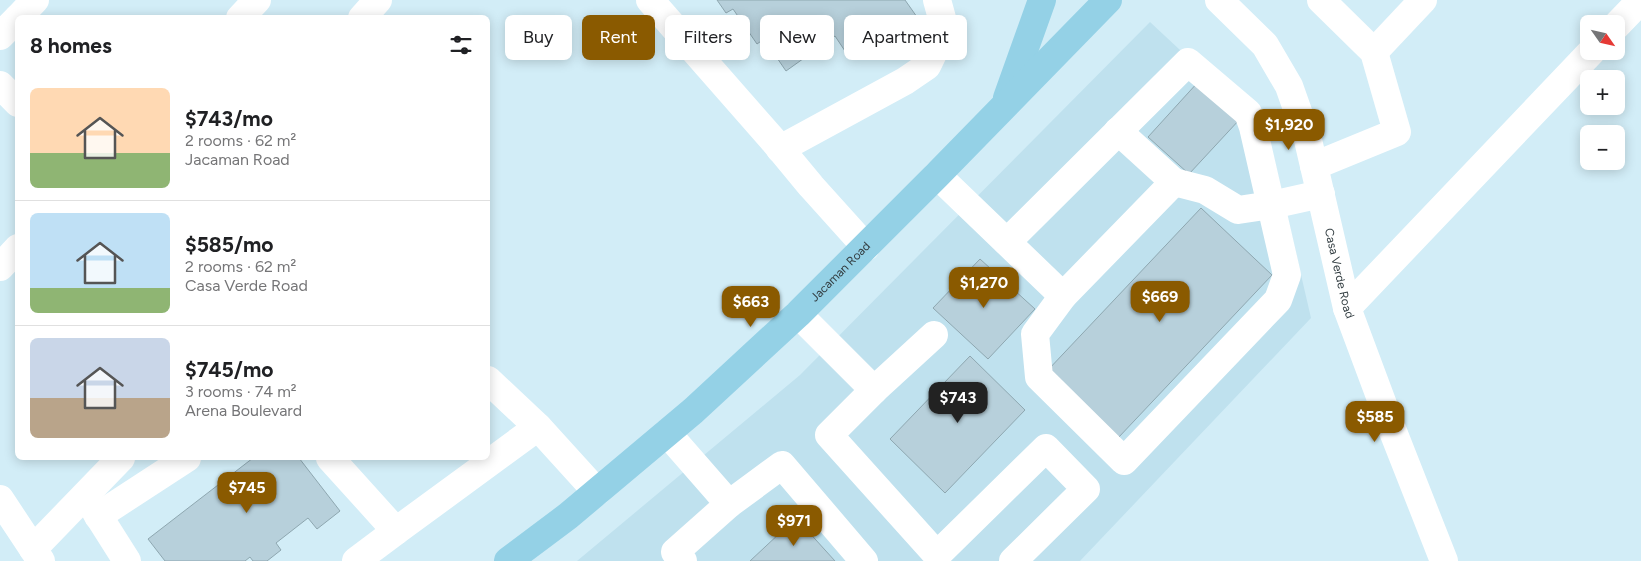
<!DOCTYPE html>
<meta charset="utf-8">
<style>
body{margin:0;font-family:Figtree,sans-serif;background:#f2f2f2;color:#202124;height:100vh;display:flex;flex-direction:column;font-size:19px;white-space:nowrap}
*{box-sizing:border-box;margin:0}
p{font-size:16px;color:#757577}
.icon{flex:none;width:28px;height:28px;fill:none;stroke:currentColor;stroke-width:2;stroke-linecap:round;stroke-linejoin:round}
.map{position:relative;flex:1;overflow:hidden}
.sheet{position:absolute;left:15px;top:15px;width:475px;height:445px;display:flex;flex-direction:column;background:#fff;border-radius:8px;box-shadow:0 2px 12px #0003}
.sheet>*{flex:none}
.banner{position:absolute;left:505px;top:15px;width:475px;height:45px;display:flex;gap:10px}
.needle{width:32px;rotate:124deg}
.buttons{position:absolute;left:1580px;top:15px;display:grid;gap:10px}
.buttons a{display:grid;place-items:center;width:45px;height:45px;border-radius:8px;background:#fff;box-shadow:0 2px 12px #0003;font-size:25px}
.price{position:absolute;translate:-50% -42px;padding:0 11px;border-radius:10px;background:#8a5a00;color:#fff;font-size:16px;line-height:32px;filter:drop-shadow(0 1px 2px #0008)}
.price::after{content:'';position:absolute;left:50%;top:30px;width:15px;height:11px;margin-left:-8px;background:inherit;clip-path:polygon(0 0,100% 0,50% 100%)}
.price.active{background:#222;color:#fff}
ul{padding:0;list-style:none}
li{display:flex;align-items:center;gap:15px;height:125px;padding:0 15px}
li+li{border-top:1px solid #e0e0e0}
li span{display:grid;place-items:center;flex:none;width:140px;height:100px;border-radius:8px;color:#555}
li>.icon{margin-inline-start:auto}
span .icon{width:60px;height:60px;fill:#fffc;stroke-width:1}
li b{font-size:21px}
h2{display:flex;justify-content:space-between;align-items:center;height:60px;padding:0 15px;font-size:21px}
.chip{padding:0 18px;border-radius:8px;background:#fff;box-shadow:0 2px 12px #0003;font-size:18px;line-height:45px}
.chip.active{background:#8a5a00;color:#fff}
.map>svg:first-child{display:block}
.built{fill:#bfe1ee}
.building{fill:#b7d0db;stroke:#8ea7b0}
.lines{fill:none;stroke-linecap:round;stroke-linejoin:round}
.minor{stroke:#fff;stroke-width:28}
.major{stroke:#94d1e6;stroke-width:28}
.labels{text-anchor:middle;stroke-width:4.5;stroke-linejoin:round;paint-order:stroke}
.street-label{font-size:12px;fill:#343f43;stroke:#fff}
</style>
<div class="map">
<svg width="1641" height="561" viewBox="0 0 1641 561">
<rect width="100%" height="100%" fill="#d2edf7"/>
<path class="built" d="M1150 22 1268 132 1311 318 1080 561H577L800 375Z"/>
<g class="building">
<path d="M717 0H905L917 17 866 54 860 45 847 54 835 36 786 71 764 39 757 44 733 9 726 13Z"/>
<path d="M1199 81 1240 119 1189 174 1148 137Z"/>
<path d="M1201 208 1272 275 1118 438 1047 371Z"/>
<path d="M980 259 1035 309 988 359 933 308Z"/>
<path d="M970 356 1025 410 945 493 890 439Z"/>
<path d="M253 458H299L340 511 317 529 308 518 276 543 281 550 267 561H253L250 557 245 561H165L148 539Z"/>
<path d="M796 518 835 561H750Z"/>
</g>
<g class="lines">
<g class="minor">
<path d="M650 0 772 139 811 186 866 247"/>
<path id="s1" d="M1219 0 1265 45 1289 86 1308 140 1347 308 1394 434 1444 561"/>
<path d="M18 18 35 0"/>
<path d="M240 18 257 0"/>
<path d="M362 18 378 0"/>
<path d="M1616 26 1641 0"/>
<path d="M0 36 18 18"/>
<path d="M1374 52 1423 0"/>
<path d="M0 85 18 103"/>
<path d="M1118 131 1174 182"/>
<path d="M780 149 905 81 927 66 945 29 937 0"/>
<path d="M1314 166 1397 132 1374 52 1321 0"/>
<path d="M937 175 1063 296 1174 182 1205 190 1238 210 1271 205 1321 194"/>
<path d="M1007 242 1188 62 1248 113 1253 127 1287 275 1278 300 1124 461 1039 377 1035 334 1063 296"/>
<path d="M0 267 18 248"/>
<path d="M1347 308 1592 51"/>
<path d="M798 314 874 390"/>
<path d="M934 335 874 390 829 435 937 555 1046 448 1086 489 1013 561"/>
<path d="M488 380 538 427 597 492"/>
<path d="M667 433 729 504 782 465 864 561"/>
<path d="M330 458 396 531 538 427"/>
<path d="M0 499 41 561"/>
<path d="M89 501 127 561"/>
<path d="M98 516 187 458"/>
<path d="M33 549 121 458"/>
<path d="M356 561 396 531"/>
<path d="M683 561 675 552 729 504"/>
</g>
<g class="major">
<path d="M1007 98 1042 0"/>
<path id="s2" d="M508 561 568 516 693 411 798 314 937 175 1108 0"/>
</g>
</g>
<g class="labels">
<g class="street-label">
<text dy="4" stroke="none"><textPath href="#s2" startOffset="441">Jacaman Road</textPath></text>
<text dy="4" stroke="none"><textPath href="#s1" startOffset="306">Casa Verde Road</textPath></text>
</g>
</g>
</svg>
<div class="buttons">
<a><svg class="needle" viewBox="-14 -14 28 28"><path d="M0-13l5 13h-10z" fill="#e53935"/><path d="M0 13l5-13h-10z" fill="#757577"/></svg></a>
<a>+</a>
<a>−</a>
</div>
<b class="price" style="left:1289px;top:151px">$1,920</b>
<b class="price" style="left:984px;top:309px">$1,270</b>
<b class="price" style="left:1160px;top:323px">$669</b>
<b class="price" style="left:751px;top:328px">$663</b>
<b class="price active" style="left:958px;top:424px">$743</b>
<b class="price" style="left:1375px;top:443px">$585</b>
<b class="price" style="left:247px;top:514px">$745</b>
<b class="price" style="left:794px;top:547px">$971</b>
<div class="banner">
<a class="chip">Buy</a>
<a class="chip active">Rent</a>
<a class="chip">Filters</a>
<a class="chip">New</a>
<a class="chip">Apartment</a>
</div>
<section class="sheet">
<h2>8 homes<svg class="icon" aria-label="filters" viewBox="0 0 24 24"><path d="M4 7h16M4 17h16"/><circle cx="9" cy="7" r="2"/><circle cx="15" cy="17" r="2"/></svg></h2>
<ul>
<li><span style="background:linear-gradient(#ffd9b3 65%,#8fb573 0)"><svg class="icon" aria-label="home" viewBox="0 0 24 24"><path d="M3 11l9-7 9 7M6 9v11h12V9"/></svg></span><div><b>$743/mo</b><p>2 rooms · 62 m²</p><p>Jacaman Road</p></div></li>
<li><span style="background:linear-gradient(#bfe0f5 75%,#8fb573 0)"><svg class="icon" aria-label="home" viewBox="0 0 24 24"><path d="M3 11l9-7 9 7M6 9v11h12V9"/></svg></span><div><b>$585/mo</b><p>2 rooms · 62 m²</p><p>Casa Verde Road</p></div></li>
<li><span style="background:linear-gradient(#c9d6e8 60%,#b9a48a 0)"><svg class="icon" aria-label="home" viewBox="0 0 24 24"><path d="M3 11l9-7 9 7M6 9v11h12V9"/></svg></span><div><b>$745/mo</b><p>3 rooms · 74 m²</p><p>Arena Boulevard</p></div></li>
</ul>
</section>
</div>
